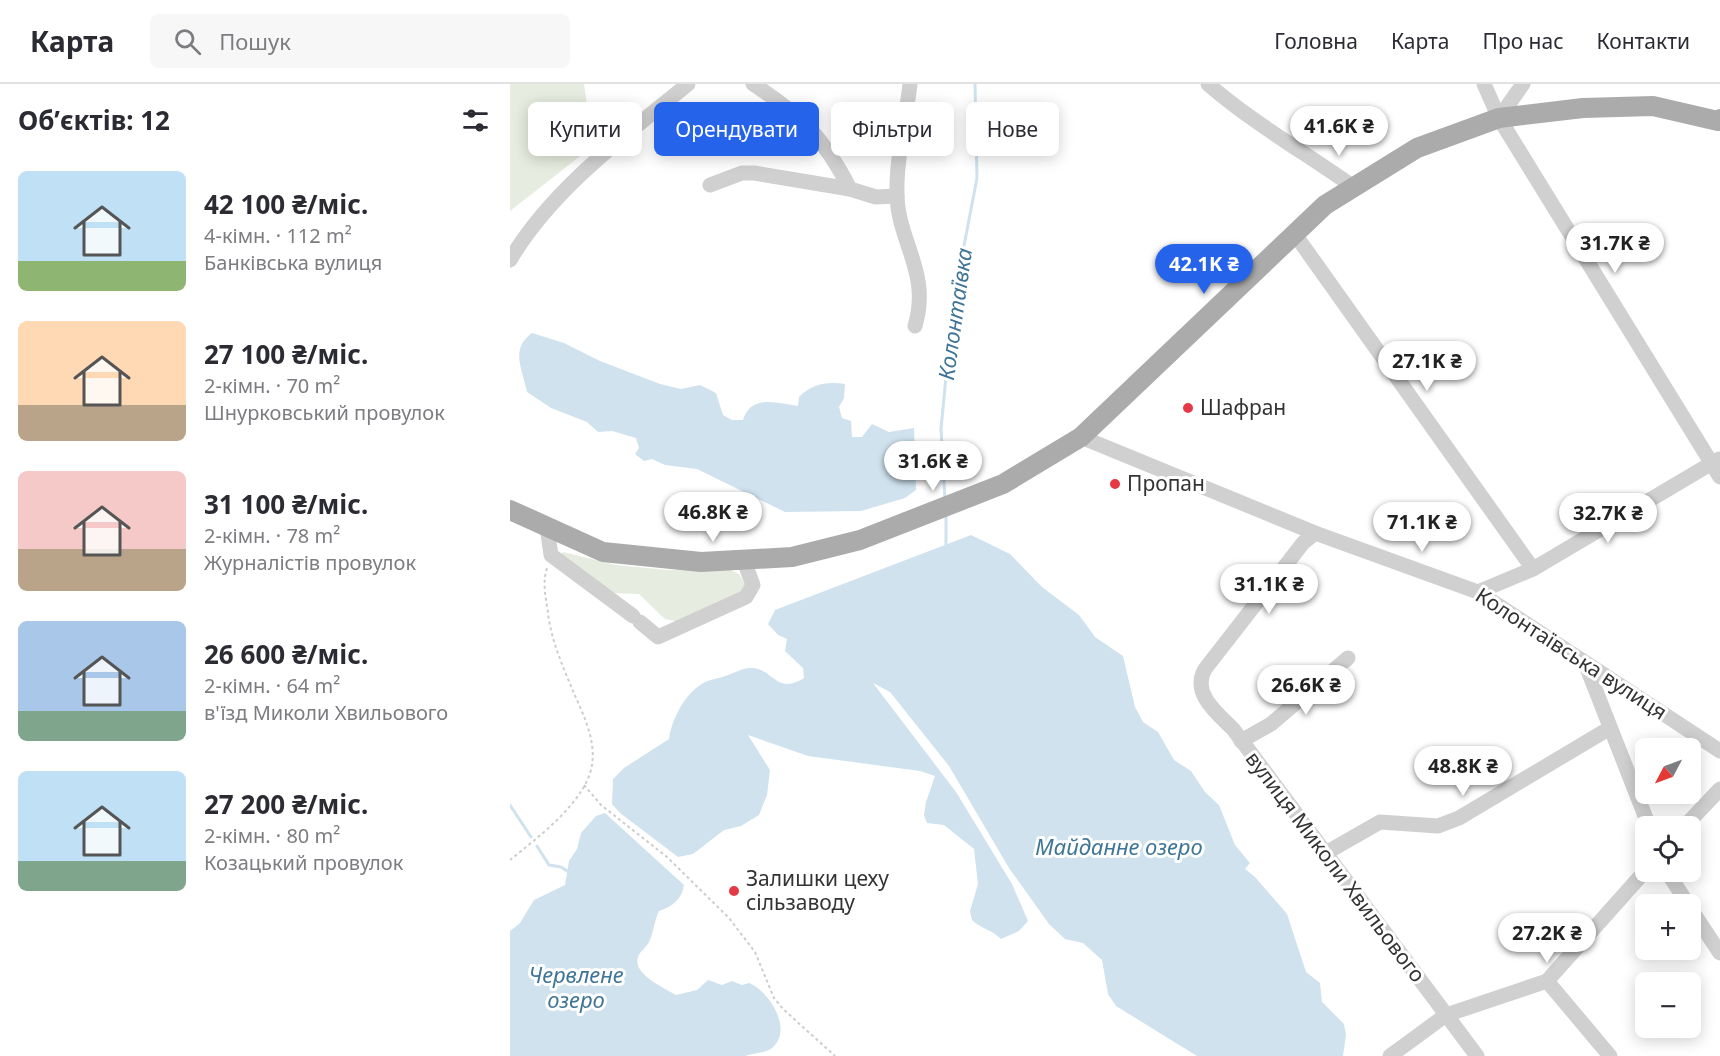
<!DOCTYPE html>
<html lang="uk">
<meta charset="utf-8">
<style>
body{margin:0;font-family:"Noto Sans",sans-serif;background:#f7f7f7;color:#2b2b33;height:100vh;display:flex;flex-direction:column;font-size:22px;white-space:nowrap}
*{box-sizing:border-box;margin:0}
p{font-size:20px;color:#7c7c81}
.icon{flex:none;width:33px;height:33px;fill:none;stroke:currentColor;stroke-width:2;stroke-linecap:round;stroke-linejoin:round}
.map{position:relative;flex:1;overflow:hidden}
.drawer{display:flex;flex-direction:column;background:#fff;width:510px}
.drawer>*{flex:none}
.banner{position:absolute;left:18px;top:18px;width:570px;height:54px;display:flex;gap:12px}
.needle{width:39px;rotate:229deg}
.fabs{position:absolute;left:1125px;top:654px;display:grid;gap:12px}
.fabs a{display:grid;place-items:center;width:66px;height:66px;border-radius:9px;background:#fff;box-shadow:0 3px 15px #0003;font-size:30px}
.price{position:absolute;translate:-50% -51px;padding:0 14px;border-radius:21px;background:#fff;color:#222;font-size:20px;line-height:39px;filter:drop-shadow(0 2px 3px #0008)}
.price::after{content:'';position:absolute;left:50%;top:36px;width:18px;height:14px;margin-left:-9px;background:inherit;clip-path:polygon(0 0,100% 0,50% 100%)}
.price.selected{background:#2563eb;color:#fff}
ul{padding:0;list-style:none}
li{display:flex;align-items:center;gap:18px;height:150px;padding:0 18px}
li span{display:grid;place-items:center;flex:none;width:168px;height:120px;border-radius:9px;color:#555}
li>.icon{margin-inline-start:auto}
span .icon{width:72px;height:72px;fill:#fffc;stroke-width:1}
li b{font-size:26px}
h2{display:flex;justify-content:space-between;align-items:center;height:72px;padding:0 18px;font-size:26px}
.chip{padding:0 21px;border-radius:9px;background:#fff;box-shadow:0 3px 15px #0003;font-size:21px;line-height:54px}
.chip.selected{background:#2563eb;color:#fff}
header{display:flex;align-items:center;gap:36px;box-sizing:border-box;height:84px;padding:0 30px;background:#fff;border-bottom:2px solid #e1e1e2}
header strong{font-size:28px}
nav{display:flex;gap:33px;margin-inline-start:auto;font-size:21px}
.search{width:420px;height:54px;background:#f7f7f7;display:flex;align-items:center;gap:15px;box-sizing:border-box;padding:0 21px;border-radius:9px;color:#7c7c81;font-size:22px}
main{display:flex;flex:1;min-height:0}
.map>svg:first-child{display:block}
.green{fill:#e6ecdf}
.water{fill:#cfe2ee}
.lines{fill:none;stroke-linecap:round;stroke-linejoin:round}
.stream{stroke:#cfe2ee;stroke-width:3}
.path{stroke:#cdcdcd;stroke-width:2;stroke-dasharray:3 3;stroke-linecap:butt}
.minor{stroke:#d0d0d0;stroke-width:15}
.major{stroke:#ababab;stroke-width:20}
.poi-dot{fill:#e63946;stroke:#fff;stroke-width:2}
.labels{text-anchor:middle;stroke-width:6;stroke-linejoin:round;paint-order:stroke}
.poi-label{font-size:21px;fill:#333;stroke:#fff;text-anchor:start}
.street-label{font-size:21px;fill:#333;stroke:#fff}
.water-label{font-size:22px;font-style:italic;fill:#3f7597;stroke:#fff}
</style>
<header>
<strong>Карта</strong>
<div class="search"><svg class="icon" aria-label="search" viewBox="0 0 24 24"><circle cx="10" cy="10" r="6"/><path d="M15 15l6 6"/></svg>Пошук</div>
<nav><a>Головна</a><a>Карта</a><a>Про нас</a><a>Контакти</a></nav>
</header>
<main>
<section class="drawer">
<h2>Об’єктів: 12<svg class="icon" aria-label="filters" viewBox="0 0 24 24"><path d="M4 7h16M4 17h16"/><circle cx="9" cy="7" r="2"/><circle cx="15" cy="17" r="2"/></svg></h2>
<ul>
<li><span style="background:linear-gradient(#bfe0f5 75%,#8fb573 0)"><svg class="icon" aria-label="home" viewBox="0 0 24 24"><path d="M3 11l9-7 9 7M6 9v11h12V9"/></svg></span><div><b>42 100 ₴/міс.</b><p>4-кімн. · 112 m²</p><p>Банківська вулиця</p></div></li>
<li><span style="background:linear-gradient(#ffd9b3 70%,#b9a48a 0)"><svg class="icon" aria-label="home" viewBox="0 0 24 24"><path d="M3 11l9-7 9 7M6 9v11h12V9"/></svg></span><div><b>27 100 ₴/міс.</b><p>2-кімн. · 70 m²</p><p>Шнурковський провулок</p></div></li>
<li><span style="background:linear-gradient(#f6c9c9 65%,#b9a48a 0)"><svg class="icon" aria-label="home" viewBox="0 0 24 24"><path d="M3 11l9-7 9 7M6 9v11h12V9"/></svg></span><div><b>31 100 ₴/міс.</b><p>2-кімн. · 78 m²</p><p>Журналістів провулок</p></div></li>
<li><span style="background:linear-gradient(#a9c7e8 75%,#7fa58c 0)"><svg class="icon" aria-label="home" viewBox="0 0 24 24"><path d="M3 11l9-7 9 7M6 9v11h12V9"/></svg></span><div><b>26 600 ₴/міс.</b><p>2-кімн. · 64 m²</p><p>в'їзд Миколи Хвильового</p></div></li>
<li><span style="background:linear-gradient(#bfe0f5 75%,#7fa58c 0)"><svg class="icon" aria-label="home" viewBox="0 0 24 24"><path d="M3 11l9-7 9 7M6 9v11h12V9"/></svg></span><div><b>27 200 ₴/міс.</b><p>2-кімн. · 80 m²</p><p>Козацький провулок</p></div></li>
</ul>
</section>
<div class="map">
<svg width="1210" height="972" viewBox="0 0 1210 972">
<rect width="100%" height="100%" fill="#fff"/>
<g class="green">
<path d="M0 0H74L83 62 0 127Z"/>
<path d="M53 468 106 481 157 486H220L229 490 238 505 170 538 155 535 129 510 99 509 50 472Z"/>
</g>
<g class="water">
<path d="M22 249 54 259 90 277 150 300 171 305 190 301 206 309 213 331 222 336H233C241 310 267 319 288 322L289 313C301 300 318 297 335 300L334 314 329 323 332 334 341 337 342 353H352L362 340 379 348 404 344 406 406 395 414 351 427 275 428 187 385 155 381 142 375 134 377 125 370 129 364 126 354 102 347 88 348 77 338 41 324 17 308C12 284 0 265 22 249Z"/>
<path d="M461 451 500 470 532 503 569 531 585 553 613 572 625 623 633 638 648 648 664 676 681 687 695 708 709 721 725 761 740 779 735 785 745 793 777 830 796 888 810 899 812 918 834 940 836 951 833 972H687L606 922 598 910 592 876 573 859 555 855 539 840 499 784 439 682 380 608 363 599 446 708 502 800 518 837 509 847 491 855C481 845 471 845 462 836L460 827 468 800 464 765 434 741 417 739 414 731 416 718 425 692 410 687 298 672 238 651 260 686 257 711 249 731 231 742 214 746 183 770 168 773 110 729 102 720 103 695 114 684 159 655C162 634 175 609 195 598 202 595 211 594 218 591 224 589 233 584 240 584 263 583 265 612 294 594L293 584 275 567 277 555 268 551 258 540 265 526Z"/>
<path d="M95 729 174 801C172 815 162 823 149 827 144 837 144 848 139 858 137 863 130 867 128 873 122 890 155 904 166 911L187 906 198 896 212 901 222 897 232 901 239 899C259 907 284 946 262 964 256 969 243 969 235 972H0V847L10 839 24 816 55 801 59 777 67 765 71 749 86 732Z"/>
</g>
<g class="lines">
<g class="stream">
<path d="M435 415 431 345 443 219 467 94 465 0"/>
<path d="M436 431V463"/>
<path d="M0 721 21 753"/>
<path d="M27 762 39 781 51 783 60 789"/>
</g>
<g class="path">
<path d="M74 701 91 721 157 773 219 834 245 868 264 914 273 925 325 972"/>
<path d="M0 776C27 754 76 718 82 681 86 655 73 630 63 607 53 583 41 556 38 529 36 514 32 499 37 484"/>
</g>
<g class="minor">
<path d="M243 0C291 31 314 54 340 105L366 113 387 112"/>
<path d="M400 0C396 36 386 74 387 111 388 158 421 189 405 242"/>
<path d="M698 0C743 39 794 68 842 102"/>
<path d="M974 0 989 34 1210 393"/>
<path d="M989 34 1013 0"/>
<path d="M200 101 232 89H244L340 105"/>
<path d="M784 149 1023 485"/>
<path d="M0 176C42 105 115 52 178 0"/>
<path d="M571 353 805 449 968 508 1210 667"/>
<path d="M37 443 41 471 123 532"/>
<path d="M805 449 793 459 695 585C681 609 707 629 723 645L967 972"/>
<path d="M968 508 1023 485 1209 375"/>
<path d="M130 538 148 553 236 513 243 501 234 477"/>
<path d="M1075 579 1139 742"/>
<path d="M731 657 761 640 838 574"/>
<path d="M1175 742 1210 705"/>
<path d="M814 770 870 738 928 742 949 734 1100 644"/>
<path d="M1157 788 1178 820"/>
<path d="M1180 824 1210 869"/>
<path d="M1037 897 1136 786"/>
<path d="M880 972 936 931 1037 897 1100 972"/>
</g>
<path class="major" d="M0 426 93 468 191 478 282 473 350 456 493 400 571 353 815 121 907 64 989 34 1073 24 1143 22 1208 37 1210 35"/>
</g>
<g class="poi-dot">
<circle cx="678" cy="324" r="6"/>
<circle cx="605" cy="400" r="6"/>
<circle cx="224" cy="807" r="6"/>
</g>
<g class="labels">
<g class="poi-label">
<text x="690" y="331">Шафран</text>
<text x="617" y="407">Пропан</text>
<text x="236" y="802">Залишки цеху<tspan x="236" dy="24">сільзаводу</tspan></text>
</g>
<g class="street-label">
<text transform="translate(1061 570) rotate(33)" y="7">Колонтаївська вулиця</text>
<text transform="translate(825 783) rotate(53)" y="7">вулиця Миколи Хвильового</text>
</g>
<g class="water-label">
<text transform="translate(445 230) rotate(-82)" y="8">Колонтаївка</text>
<text x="609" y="771">Майданне озеро</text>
<text x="66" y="899">Червлене<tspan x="66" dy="25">озеро</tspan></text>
</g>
</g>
</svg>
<div class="fabs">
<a><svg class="needle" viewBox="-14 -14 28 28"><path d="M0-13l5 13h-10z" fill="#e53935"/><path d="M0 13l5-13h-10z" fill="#7c7c81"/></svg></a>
<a><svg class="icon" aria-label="locate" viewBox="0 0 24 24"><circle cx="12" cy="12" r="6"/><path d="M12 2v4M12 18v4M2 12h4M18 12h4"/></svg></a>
<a>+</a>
<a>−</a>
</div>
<b class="price" style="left:829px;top:73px">41.6K ₴</b>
<b class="price" style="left:1105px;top:190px">31.7K ₴</b>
<b class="price selected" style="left:694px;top:211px">42.1K ₴</b>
<b class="price" style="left:917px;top:308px">27.1K ₴</b>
<b class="price" style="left:423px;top:408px">31.6K ₴</b>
<b class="price" style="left:203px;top:459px">46.8K ₴</b>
<b class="price" style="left:1098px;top:460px">32.7K ₴</b>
<b class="price" style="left:912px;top:469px">71.1K ₴</b>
<b class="price" style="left:759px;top:531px">31.1K ₴</b>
<b class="price" style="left:796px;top:632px">26.6K ₴</b>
<b class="price" style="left:953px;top:713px">48.8K ₴</b>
<b class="price" style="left:1037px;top:880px">27.2K ₴</b>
<div class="banner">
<a class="chip">Купити</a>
<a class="chip selected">Орендувати</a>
<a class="chip">Фільтри</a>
<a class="chip">Нове</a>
</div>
</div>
</main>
